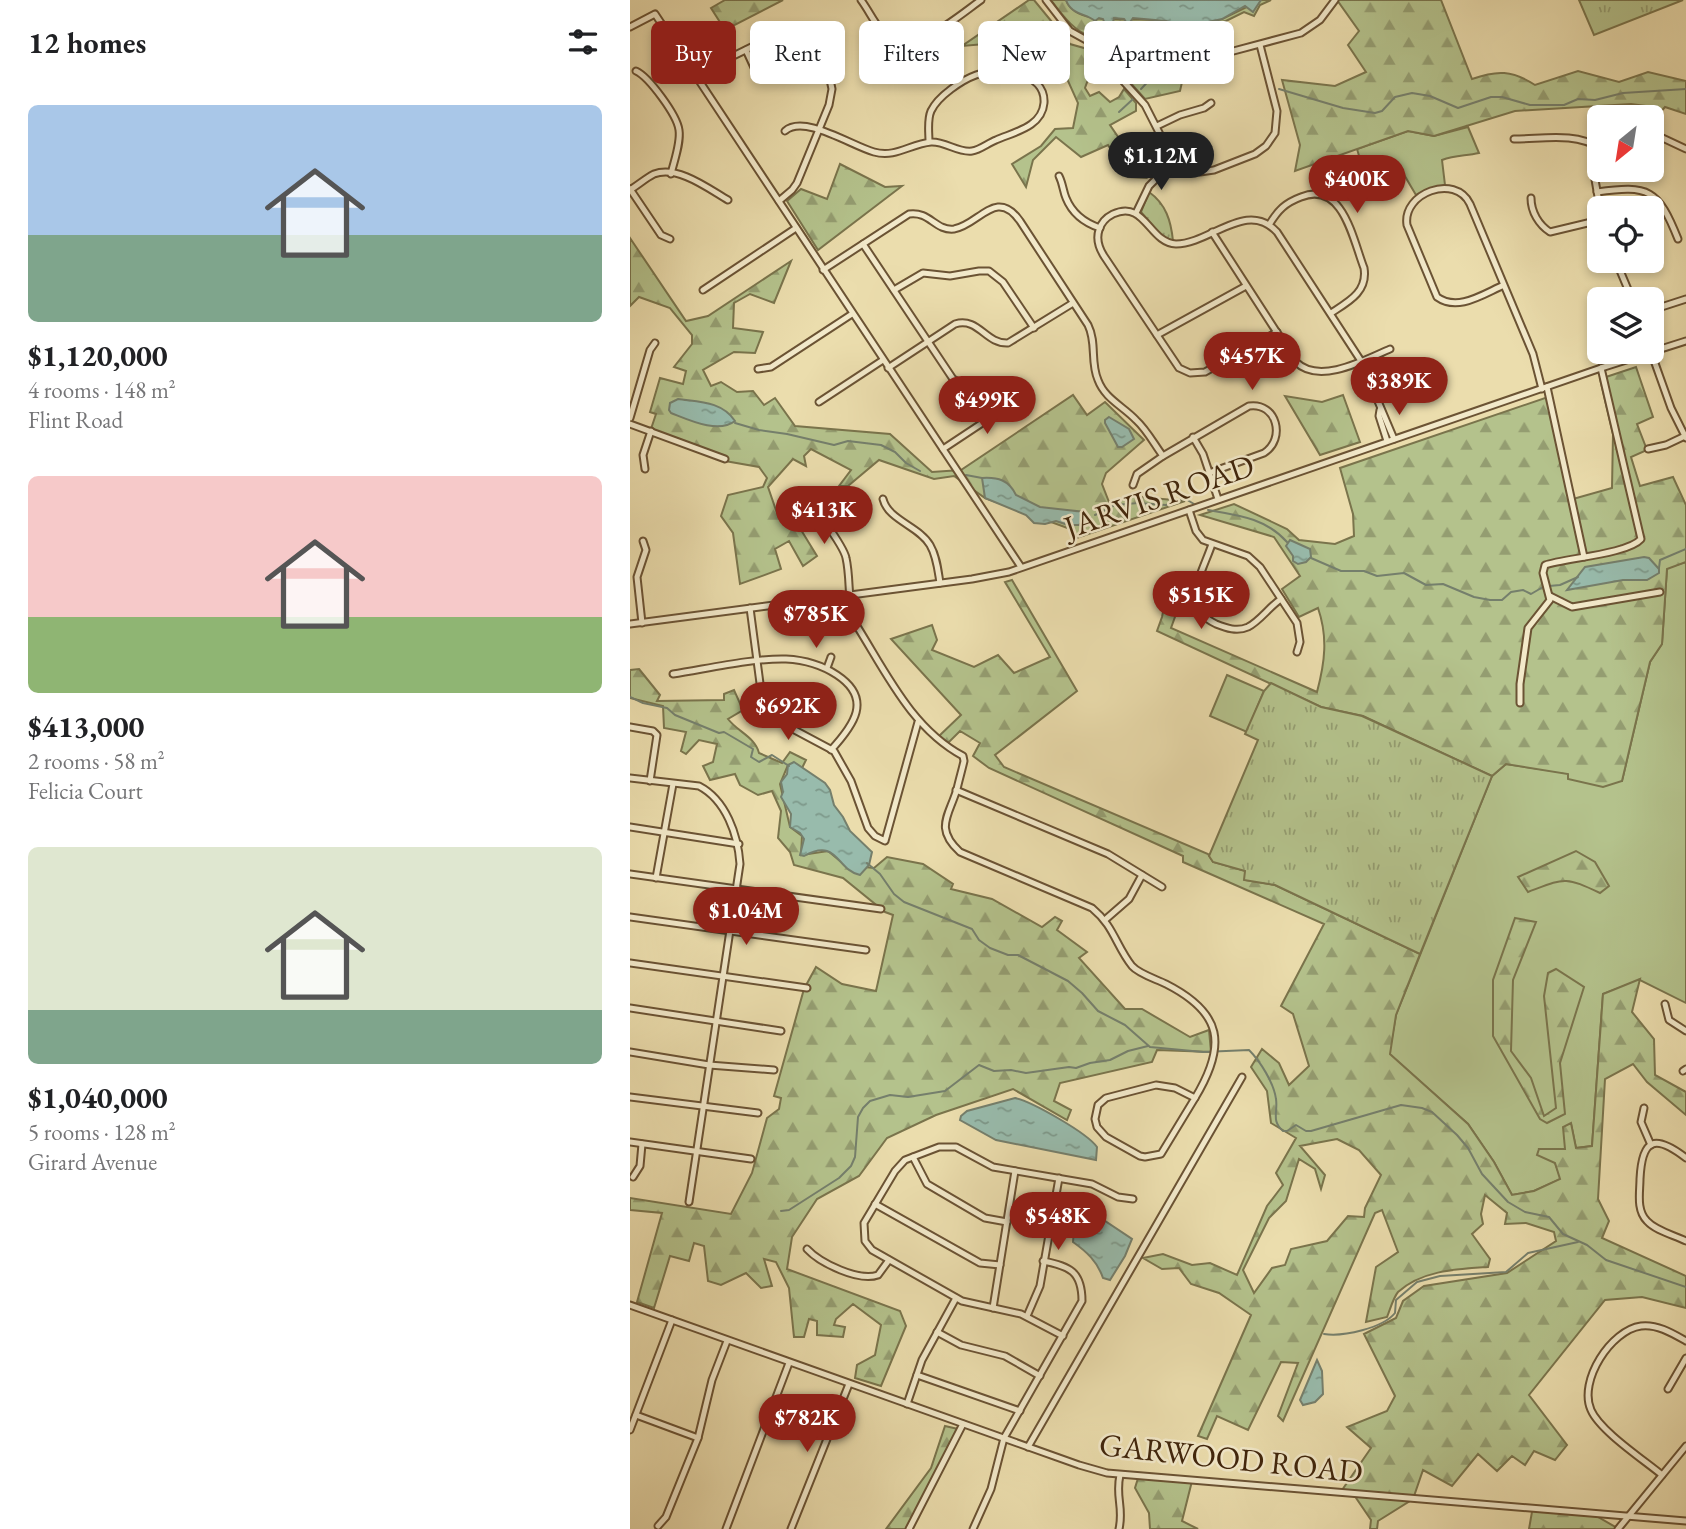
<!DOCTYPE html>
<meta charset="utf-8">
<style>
body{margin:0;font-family:"EB Garamond",serif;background:#f6f6f6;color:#202124;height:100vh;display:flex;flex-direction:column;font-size:26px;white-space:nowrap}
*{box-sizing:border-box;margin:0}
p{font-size:23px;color:#757577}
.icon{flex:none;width:38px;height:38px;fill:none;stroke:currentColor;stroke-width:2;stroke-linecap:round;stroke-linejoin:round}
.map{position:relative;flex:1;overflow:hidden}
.drawer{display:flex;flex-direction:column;background:#fff;width:630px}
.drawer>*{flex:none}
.guide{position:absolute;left:21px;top:21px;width:665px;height:63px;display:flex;gap:14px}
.needle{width:46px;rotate:210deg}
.tools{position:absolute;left:957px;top:105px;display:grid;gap:14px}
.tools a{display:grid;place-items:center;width:77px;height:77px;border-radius:10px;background:#fff;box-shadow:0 4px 10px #0003;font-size:35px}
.price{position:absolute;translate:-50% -60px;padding:0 16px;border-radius:24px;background:#8f2418;color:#fff;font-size:23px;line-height:46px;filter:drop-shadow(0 2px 4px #0008)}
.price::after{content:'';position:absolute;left:50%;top:42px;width:21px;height:16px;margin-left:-10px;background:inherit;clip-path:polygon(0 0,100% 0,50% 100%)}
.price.active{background:#222;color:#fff}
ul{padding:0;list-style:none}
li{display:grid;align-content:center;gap:14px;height:371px;padding:0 28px}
li span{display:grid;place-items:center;height:217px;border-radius:10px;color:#555}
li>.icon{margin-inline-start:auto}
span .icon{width:126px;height:126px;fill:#fffc;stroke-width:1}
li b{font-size:30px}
h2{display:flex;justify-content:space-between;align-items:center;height:84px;padding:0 28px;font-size:30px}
.chip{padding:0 24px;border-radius:10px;background:#fff;box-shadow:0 4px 10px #0003;font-size:24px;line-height:63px}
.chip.active{background:#8f2418;color:#fff}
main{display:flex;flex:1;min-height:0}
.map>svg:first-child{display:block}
.grass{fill:#b4c28c;stroke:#7a744c;stroke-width:2}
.forest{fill:url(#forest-firs);stroke:#7a744c;stroke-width:2;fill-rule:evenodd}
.park{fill:url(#park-tufts);stroke:#7a744c;stroke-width:2}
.water{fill:url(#water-ripples);stroke:#757f6c;stroke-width:2}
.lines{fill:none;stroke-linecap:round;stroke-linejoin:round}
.stream{stroke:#757f6c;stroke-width:2}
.minor-casing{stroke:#6b5334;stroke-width:9}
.minor{stroke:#f2e9ca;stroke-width:5}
.labels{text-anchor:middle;stroke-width:5;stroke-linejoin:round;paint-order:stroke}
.street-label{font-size:32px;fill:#40250b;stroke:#f2e9ca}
</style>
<main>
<section class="drawer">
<h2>12 homes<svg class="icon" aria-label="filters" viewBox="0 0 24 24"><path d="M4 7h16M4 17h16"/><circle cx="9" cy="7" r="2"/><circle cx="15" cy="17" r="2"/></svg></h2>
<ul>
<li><span style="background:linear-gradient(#a9c7e8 60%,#7fa58c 0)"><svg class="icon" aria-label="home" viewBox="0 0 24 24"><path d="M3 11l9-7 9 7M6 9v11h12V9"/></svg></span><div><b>$1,120,000</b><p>4 rooms · 148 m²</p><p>Flint Road</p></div></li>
<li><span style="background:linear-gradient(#f6c9c9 65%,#8fb573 0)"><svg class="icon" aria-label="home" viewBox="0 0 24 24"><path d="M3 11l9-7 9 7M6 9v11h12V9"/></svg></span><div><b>$413,000</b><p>2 rooms · 58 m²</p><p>Felicia Court</p></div></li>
<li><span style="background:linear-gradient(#dfe7d0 75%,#7fa58c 0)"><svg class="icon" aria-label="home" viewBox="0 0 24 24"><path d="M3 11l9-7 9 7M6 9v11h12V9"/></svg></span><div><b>$1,040,000</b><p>5 rooms · 128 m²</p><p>Girard Avenue</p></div></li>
</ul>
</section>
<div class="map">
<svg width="1056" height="1529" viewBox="0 0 1056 1529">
<defs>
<pattern id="forest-firs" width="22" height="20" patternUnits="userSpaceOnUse" patternTransform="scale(1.75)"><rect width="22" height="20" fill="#b4c28c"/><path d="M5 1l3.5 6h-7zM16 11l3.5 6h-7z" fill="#949d71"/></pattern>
<pattern id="park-tufts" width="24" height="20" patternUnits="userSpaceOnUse" patternTransform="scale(1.75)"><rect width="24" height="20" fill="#b4c28c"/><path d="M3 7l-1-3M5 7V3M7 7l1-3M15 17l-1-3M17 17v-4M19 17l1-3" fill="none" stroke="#949d71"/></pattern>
<pattern id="water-ripples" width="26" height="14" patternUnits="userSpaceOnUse" patternTransform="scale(1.75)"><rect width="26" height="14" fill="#98bbac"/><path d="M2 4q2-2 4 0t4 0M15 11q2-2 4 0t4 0" fill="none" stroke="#7d988a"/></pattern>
</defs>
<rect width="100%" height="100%" fill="#ebddad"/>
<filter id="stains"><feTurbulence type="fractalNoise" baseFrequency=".00286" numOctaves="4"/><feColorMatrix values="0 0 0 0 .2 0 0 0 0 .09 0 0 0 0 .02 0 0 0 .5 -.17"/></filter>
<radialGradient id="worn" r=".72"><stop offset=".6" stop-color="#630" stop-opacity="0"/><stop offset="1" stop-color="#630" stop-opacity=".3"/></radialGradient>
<g class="grass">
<path d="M631 0H641L630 5 624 16 614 12 596 21 566 27 562 39 556 37 565 25 592 19Z"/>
<path d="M838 127 849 153C835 156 825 155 812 160L815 185 786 195 773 173 740 193 727 149 778 131 804 136Z"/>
<path d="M1056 562V1003L1010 980 973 994 962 1146 946 1148 941 1124 935 1149H910L925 1163 931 1179 904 1191 882 1195 864 1162 838 1124 759 1054 766 1015 862 776 876 764 992 781 1020 662 1032 644 1037 568Z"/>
<path d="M597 675 634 691 617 732 580 716Z"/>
</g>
<g class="forest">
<path d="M95 0H153L95 30 81 8Z"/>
<path d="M399 0H404L440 44 468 52 455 88 460 96 469 92 480 102 489 97 494 89 506 103V111L480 125 516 178 498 177 478 145 451 157 426 137 403 160 396 187 382 164 411 146 425 129 443 128 448 103 425 52 355 44 332 46Z"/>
<path d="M421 0H436C447 30 508 15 534 21 543 23 552 29 560 32L556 37C544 33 532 34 519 36 465 40 454 46 421 0Z"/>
<path d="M707 0H811L842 79C867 70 882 70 905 85L948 71 989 82 1018 72 1056 81V114L1035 107 1028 115 1023 107 1001 104 885 111 804 136 778 131 665 171 670 145 652 80 705 86 736 72 718 45 729 31Z"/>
<path d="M542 47 555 53 553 57 555 69 550 91 515 99 488 69 487 53 510 48Z"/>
<path d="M210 164 255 187 272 186 188 250 157 201 171 189 197 199Z"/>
<path d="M0 238 56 321 78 316 161 261 144 303 120 294 104 303 103 328 133 332 125 353 104 352 73 370 81 386 91 382 107 392 123 391 134 405 145 398 165 426 260 434 302 472 331 470 443 395 457 415 475 402 514 440 476 473 472 484 479 502 499 496 555 501 444 539 443 530 355 498 324 476 304 479 249 460 218 486H209L221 470 181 449 174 456 176 466 163 459 138 487 148 516 168 525 187 556 173 566 159 541 145 549 151 569 110 584 103 533 91 516 98 495 133 487 137 478 129 467 95 461 20 432 26 414 20 412 30 378 53 384 56 371 44 367 62 344V335L40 308 9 297 0 306Z"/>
<path d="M1006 367 1023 417 1007 424 1017 450 1001 457 1010 486 1043 477 1056 505V562L1037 569 1032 644 1020 662 992 781 973 787 938 779V774L876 764 862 776 733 716 691 707 527 631 532 617 536 597 546 614 541 628 687 692C695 662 698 637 688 608L669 617 652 589 670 576 644 537 570 515 604 504 657 529 669 540 705 544 724 536 723 514 710 468 918 397 943 499 982 488 983 434 970 379Z"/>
<path d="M713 395 730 442 690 455 655 396 692 402Z"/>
<path d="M382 580 447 691 365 755 374 767 578 854 583 862 616 871 615 880 645 885 790 954 766 1015 760 1054 838 1124 864 1162 882 1195 904 1191 930 1179 925 1163 907 1155 909 1149H935L933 1127 941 1123 946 1148 962 1146 973 994 1010 979 1002 1012 1024 1039 1025 1075 1056 1092V1115L1017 1082 1003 1064 975 1079 968 1199 979 1221 972 1238 1056 1276V1308L1012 1297 975 1300 899 1395 937 1445 925 1460 904 1451 895 1465 882 1456 867 1471 848 1454 822 1486 793 1470 783 1499 748 1521 747 1529H740L741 1520 724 1495 710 1493 741 1448 717 1427 757 1411 765 1396 734 1334 766 1318 773 1301 794 1286 877 1273 926 1241 924 1232 896 1223 875 1224 877 1213 855 1195 851 1214 853 1224 842 1234 860 1259 858 1267C828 1269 792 1270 768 1292 763 1298 760 1310 757 1317L736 1322 746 1267 768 1252 752 1210 745 1213 653 1421 648 1416 668 1363 651 1362 618 1430 587 1416 577 1439 568 1436 621 1315 589 1293 561 1284 549 1268 532 1269 513 1258 533 1254 562 1265 580 1263 607 1275 637 1206 653 1185 646 1173 666 1138 641 1123 637 1091 621 1067 632 1049 649 1063 659 1085 679 1066 663 1014 651 1006 694 924 553 862V856L359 768 343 756 350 743 330 731 316 745 307 738 331 715 261 639 302 625 307 640 302 650 344 667 368 655 384 673 420 657 375 582ZM707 1139 729 1150 751 1175 735 1208 734 1217 718 1216 697 1241 661 1249 655 1265 642 1268 624 1293 613 1270 639 1218 656 1201 669 1159 685 1169 691 1189 695 1175 670 1146Z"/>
<path d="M9 669 30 695 27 701 94 700V694L104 690 113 710 98 719C108 732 125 737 129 753L152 763 160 752 176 760 172 768 158 765 150 784 160 827 172 836 171 855 198 851 215 865 244 868 257 857 293 864 323 884 321 889 362 899 412 927 425 917 432 921 427 930 457 952 449 958 495 1009H512L560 1037 579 1030 581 1052 527 1050 522 1062 430 1083 424 1101 441 1110 437 1120 383 1089 306 1115 257 1138 229 1176 187 1199 162 1237 157 1269 270 1311 276 1326 251 1386 225 1378 227 1365 245 1355 251 1325 223 1304 206 1319 204 1325 215 1327 213 1337 187 1335V1321L179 1319 174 1337H164L159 1288 146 1262 134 1259 142 1286 131 1288 116 1273 91 1285 78 1281 74 1246 64 1243 59 1261 40 1256 24 1308 7 1302 32 1213 0 1210V1198L101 1214 122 1173 137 1118 149 1109 151 1098 144 1096 174 989 186 967 212 984 246 991 263 915 255 912 213 878 164 865 160 852 148 838 151 811 142 791 128 795 110 785 105 774 80 780 73 766 83 762 87 744 69 740 56 754 51 751 56 732 34 728 33 706 0 698V670Z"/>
<path d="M946 851 965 862 979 886 970 893C934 876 935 878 898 892L888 877Z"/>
<path d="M885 918 906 922 883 980 881 1051 901 1078 914 1116 926 1108 914 996 918 973 926 969 954 987 930 1063 935 1114 917 1123 910 1119 863 1036V980Z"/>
<path d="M315 1426 328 1429 276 1529H256L301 1468Z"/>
<path d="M509 1475 562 1481 552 1521 568 1529H520L519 1513 505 1488Z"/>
<path d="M903 1506 961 1513 989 1529H899Z"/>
</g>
<g class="park">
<path d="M949 0H1053L964 35Z"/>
<path d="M519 192C536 204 541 221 543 241L530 235 511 212Z"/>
<path d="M641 683 691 707 732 716 862 776 790 954 645 885 614 880 615 871 583 862 579 856 628 740 615 734 634 691Z"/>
</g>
<g class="water">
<path d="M436 0H631L623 12 615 6 592 19 565 25 560 32 536 21 503 18 498 25 494 19 484 18 482 26 478 32 473 19 469 18 465 21C456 13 441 15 436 0Z"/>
<path d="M48 399C68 402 92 401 105 421 88 434 59 420 41 413L39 410 40 403Z"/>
<path d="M479 417 499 429 504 439 492 447H488L475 423V420Z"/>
<path d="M352 478C368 477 379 480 386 495L410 507 455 512V519L449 525H438L426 521 415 524 404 523 396 515 355 498Z"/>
<path d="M660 540 680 549 681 557 676 562 668 564 663 561V556L656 546Z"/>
<path d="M1014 557 1019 558 1029 569V573L1017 580H993L937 590 955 567Z"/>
<path d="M164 762 195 783 200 790 204 805 213 817 220 831 242 852 239 865 230 875C206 870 208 837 174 856L170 855 174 839 170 833 160 827 161 814 151 797 153 792 151 782 157 774 158 765Z"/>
<path d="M385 1098C403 1102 457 1133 467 1147L466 1160 366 1140 330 1120 331 1116 337 1111Z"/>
<path d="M450 1208 460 1211 502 1239 495 1256 480 1280 473 1278C467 1261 457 1252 443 1242L445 1217Z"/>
<path d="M687 1360 692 1371 693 1394 685 1402 673 1405 670 1400Z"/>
</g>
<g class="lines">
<g class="stream">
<path d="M489 65 502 67 526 65"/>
<path d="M511 89 526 73 528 65 541 59"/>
<path d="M649 89 713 108 745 113 752 111 765 97 782 93 800 96 828 108 861 97H872L900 105H934L948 99 965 100 993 93 1056 89"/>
<path d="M489 112 503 99"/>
<path d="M105 423 129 430 157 434 204 445 218 441 251 445 265 452 276 463 290 471"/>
<path d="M336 475 352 478"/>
<path d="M578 510C607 515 636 518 657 542"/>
<path d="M465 515 485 505 508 503 536 505 554 498 564 504"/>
<path d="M453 520 461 518"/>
<path d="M681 558 711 571H734L747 576 774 573 796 585 813 584 844 597 860 600H872L881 592 893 590 901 594 913 587"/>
<path d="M1029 568 1030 560 1056 549"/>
<path d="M919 586 930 585 948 577"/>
<path d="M0 697 13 703 37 708 45 715 89 733 94 732 123 749 121 757 129 762 142 755 159 766"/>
<path d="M237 863 250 874 264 894 274 902 342 929 349 940 360 948 378 955H388L438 981 452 993 468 1011 495 1025 520 1047 573 1052 619 1050C630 1061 644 1083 646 1099 648 1112 641 1121 653 1131H657L666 1125 676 1131H681L771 1105 792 1108 802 1112 827 1135 838 1148 852 1174 878 1202 895 1212 919 1217 933 1234 957 1245 976 1260 1056 1287"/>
<path d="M151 1211 159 1210 209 1178 221 1166 225 1157 228 1117 233 1108 240 1101 260 1095 278 1097 315 1091 349 1065 364 1071 381 1070 396 1073 439 1067 446 1068 460 1063 480 1060 498 1051 518 1046"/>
<path d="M694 1334C713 1337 753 1328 765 1313L766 1300 787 1282 810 1276 876 1272 898 1253 948 1242"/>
</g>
<g class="minor-casing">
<g id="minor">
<path d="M231 0C240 12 248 31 260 40 283 56 331 14 351 0"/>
<path d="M416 0 440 31 458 41 479 42 545 38 580 50 596 53 671 33 690 20 705 0"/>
<path d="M0 27 25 14 391 567"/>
<path d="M479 42 484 71 515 105 542 158 555 168 570 172 584 170 625 154 636 146 645 133 647 111 630 45"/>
<path d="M116 50 128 76"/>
<path d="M6 71C19 77 47 115 49 130 51 143 44 161 41 174"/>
<path d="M67 78 93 61 148 34 166 33 180 42 198 70 202 89 199 105 167 183 162 190 149 201"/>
<path d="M527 126 550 115 574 108 581 103"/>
<path d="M155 131C174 114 222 146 244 152 266 158 280 144 301 142 315 141 328 153 342 151 350 150 358 143 366 140 384 132 412 127 414 103 416 71 368 67 346 75 332 80 308 96 301 111 297 120 299 132 299 142"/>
<path d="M1022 133 1056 149"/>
<path d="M884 139C913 139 945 132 970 148"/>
<path d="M970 152 964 174 970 208"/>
<path d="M429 176C433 184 433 191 436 198 442 213 455 223 470 228"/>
<path d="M0 189 31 235 40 239"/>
<path d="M0 190C8 185 16 178 24 174 48 165 79 189 98 200"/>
<path d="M967 192C1019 185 1028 189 1048 239"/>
<path d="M901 198C901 212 909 225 920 232L970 220"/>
<path d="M506 213 519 186 544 161"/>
<path d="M639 225C648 210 655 203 671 197 713 180 723 240 734 268 738 292 718 302 701 313"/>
<path d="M582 232 666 362C689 385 735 360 760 349"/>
<path d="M233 244 323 379 335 386"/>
<path d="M986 261 1002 299"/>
<path d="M193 270 279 214C300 211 305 231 324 229 349 225 366 187 390 221L458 325C467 343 460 362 468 380 475 399 493 406 506 420 517 430 524 444 533 456"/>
<path d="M874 285C853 294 828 312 807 297L777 225C772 193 825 173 840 204L903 354 912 389"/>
<path d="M73 290 166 228"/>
<path d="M264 290 293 273 320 276 349 271H359L373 282 404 328"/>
<path d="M1022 310 1056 299"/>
<path d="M647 332 575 372 560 373 549 368 474 256C469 248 466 239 469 230 471 223 477 217 483 214 515 199 519 243 546 244 580 244 617 199 647 232L731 361 764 439"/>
<path d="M527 335 616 286"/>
<path d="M1021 352 1041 408 1056 438"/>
<path d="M258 368 325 324C349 317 355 344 378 343L443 303"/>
<path d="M128 369 141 367 222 314"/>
<path d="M917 387 954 557"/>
<path d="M189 402 253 360"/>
<path d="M750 410 749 416 757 441"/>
<path d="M0 418 20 350 25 343"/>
<path d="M0 424 95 459"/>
<path d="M563 437 573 454 588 499"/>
<path d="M313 449 387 400"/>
<path d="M1018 449 1036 445 1055 436"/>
<path d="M15 469 13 455 21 431"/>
<path d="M503 485 507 474 533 456 619 406C647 402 656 439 634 453L579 473"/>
<path d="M169 492C179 497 214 547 216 558 221 580 217 603 225 623 256 672 281 728 333 756L334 761C332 770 329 780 327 789 319 816 304 828 330 852L462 908C484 926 486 946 502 966 509 974 526 979 536 984 593 1013 597 1045 565 1098"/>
<path d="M253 499C258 520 289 526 300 545 307 557 308 571 310 583"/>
<path d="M559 510 566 531 573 540 618 556 630 567 667 623 670 642 667 652"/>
<path d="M582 544C572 574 549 607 586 624 596 628 607 632 618 627 630 621 639 607 651 599"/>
<path d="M920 596 942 607 1030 592"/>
<path d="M120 608 133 706 144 719 204 751 221 781 238 828 245 836 255 841 288 722"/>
<path d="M12 623 7 577 16 550 13 541"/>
<path d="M0 624 342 579 379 572 971 368 1056 341"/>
<path d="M197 668 201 657"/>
<path d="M43 674C76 669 123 658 156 659 175 660 192 665 207 675 243 699 224 725 201 750"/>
<path d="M890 703V684L898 628 920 600 913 573 915 565C936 558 998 554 1011 539L971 368"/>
<path d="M0 727 23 731 27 735 20 781"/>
<path d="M0 778 69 786C96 800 108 835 110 864L59 1202"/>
<path d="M326 790 478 854 532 887"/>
<path d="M0 827 109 844"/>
<path d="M0 874 251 909"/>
<path d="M26 878 43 784"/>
<path d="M0 917 236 950"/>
<path d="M476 919 499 899 512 875"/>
<path d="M0 963 177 988"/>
<path d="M1035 1004 1039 1020 1056 1031"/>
<path d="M0 1008 151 1031"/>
<path d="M0 1052 79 1065 144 1070"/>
<path d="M1053 1071 1056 1069"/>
<path d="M526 1085 545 1088 565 1098 531 1154 515 1157 510 1156 476 1137 467 1127 465 1119 468 1105 476 1098Z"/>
<path d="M0 1097 128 1113"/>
<path d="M1014 1108 1011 1122 1021 1145"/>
<path d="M0 1142 121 1159"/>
<path d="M283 1157 297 1184 355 1218 377 1222"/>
<path d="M1056 1158C1025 1134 1012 1138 1010 1179 1010 1192 1006 1210 1017 1221 1026 1231 1044 1235 1056 1241"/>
<path d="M3 1177 10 1166 12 1144"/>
<path d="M245 1204 350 1263 370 1265"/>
<path d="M177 1249C190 1263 229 1282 248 1275L259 1260"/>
<path d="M0 1305 449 1465 477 1473 1056 1521"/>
<path d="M363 1308 385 1171"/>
<path d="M397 1316 410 1286 429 1178"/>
<path d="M307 1332 331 1345 375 1356 410 1376"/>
<path d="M433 1336 391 1314 332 1301 242 1250 235 1241 234 1223 265 1171 275 1160 309 1147H326L363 1167 462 1184 488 1197 503 1199"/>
<path d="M287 1375 390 1411"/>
<path d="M1038 1389 1056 1358"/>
<path d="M277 1404 292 1360 326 1298"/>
<path d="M6 1415 68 1438"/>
<path d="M0 1430 42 1320"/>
<path d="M398 1447 612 1077"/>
<path d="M1032 1475C1014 1460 970 1431 961 1410 948 1381 981 1330 1011 1326 1027 1324 1042 1333 1056 1341"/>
<path d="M28 1526 36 1517 68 1438 82 1380 97 1341"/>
<path d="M96 1529 159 1363"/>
<path d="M161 1529 219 1384"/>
<path d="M279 1529 333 1424"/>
<path d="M343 1529 361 1489 374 1438 452 1301C452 1271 439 1266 413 1261"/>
<path d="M489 1529C494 1507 485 1497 490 1475"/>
<path d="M988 1529 1056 1446"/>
</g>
</g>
<use href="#minor" class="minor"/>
</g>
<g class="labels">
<g class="street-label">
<text transform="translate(529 496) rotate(-19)" y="11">JARVIS ROAD</text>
<text transform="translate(601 1458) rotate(6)" y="11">GARWOOD ROAD</text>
</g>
</g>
<rect width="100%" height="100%" filter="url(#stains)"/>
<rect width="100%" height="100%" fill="url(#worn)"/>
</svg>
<div class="tools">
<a><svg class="needle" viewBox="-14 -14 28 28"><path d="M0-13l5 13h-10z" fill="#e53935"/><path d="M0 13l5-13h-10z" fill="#757577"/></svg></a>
<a><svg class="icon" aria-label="locate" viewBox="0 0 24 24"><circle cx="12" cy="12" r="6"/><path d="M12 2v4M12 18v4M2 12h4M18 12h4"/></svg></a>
<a><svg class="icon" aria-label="layers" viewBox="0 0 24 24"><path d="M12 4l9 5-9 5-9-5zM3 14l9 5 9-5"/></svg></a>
</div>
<b class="price active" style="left:531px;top:192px">$1.12M</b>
<b class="price" style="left:727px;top:215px">$400K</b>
<b class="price" style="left:622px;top:392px">$457K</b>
<b class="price" style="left:769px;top:417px">$389K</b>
<b class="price" style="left:357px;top:436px">$499K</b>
<b class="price" style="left:194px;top:546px">$413K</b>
<b class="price" style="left:571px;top:631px">$515K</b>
<b class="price" style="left:186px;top:650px">$785K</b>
<b class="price" style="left:158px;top:742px">$692K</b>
<b class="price" style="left:116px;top:947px">$1.04M</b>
<b class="price" style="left:428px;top:1252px">$548K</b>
<b class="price" style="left:177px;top:1454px">$782K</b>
<div class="guide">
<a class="chip active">Buy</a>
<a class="chip">Rent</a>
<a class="chip">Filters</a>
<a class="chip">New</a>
<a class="chip">Apartment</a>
</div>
</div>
</main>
